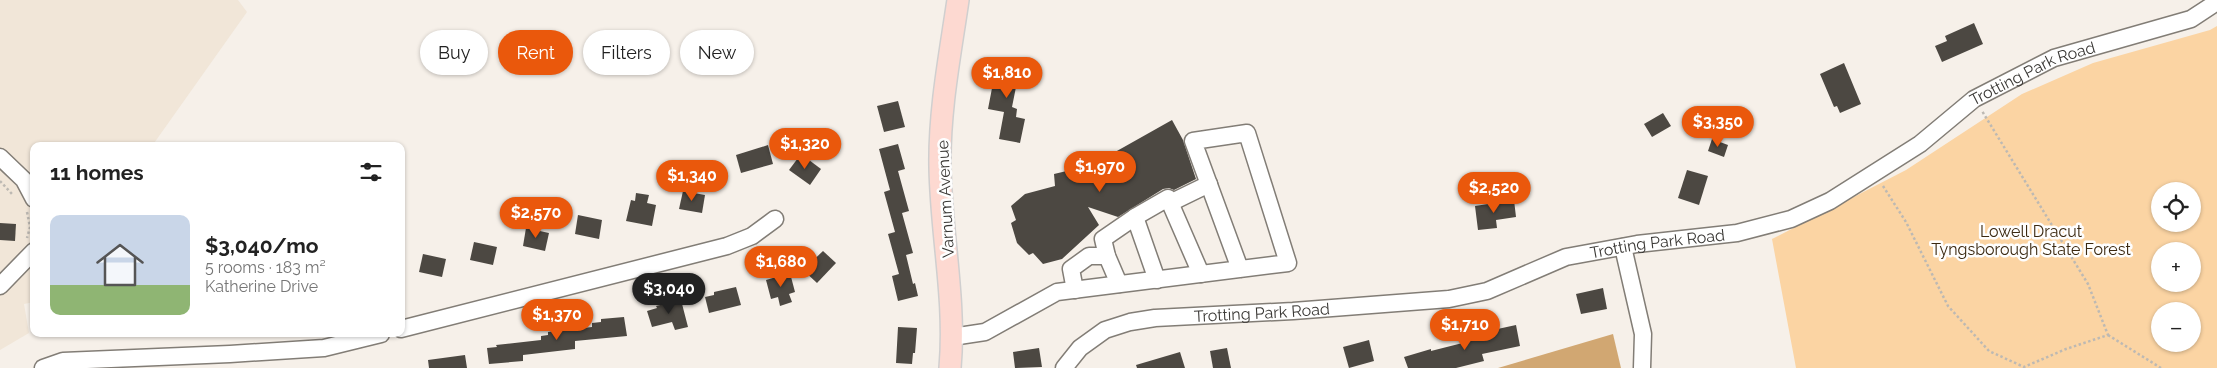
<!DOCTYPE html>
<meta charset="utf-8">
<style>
body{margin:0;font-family:Raleway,sans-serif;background:#f6f6f6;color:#222;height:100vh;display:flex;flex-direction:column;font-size:19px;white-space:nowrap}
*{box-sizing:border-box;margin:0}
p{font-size:16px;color:#767676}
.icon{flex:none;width:28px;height:28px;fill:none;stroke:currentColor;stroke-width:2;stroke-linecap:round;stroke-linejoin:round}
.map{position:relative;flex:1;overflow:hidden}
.drawer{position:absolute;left:30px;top:142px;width:375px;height:195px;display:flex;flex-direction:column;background:#fff;border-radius:10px;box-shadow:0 1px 4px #0004}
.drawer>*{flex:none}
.top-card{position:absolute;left:420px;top:30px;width:475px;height:45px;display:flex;gap:10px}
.buttons{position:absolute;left:2151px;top:182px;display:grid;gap:10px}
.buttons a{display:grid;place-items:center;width:50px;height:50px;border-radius:50%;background:#fff;box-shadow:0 1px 4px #0004;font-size:25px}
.price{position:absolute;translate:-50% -42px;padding:0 11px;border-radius:18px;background:#ea580c;color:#fff;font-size:16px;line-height:32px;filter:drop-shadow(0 1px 2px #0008)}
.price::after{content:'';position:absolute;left:50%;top:30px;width:15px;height:11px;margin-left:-8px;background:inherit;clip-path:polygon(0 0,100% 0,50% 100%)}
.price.current{background:#222;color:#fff}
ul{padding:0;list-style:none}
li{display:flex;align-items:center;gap:15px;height:125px;padding:0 20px}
li span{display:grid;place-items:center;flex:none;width:140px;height:100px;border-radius:10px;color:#555}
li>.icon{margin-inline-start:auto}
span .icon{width:60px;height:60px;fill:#fffc;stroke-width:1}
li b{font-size:21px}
h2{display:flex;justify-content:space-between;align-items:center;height:60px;padding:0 20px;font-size:21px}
.pill{padding:0 18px;border-radius:22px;background:#fff;box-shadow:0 1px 4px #0004;font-size:18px;line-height:45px}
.pill.current{background:#ea580c;color:#fff}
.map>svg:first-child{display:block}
.built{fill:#f1e6d8}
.green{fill:#fbd4a3;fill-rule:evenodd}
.forest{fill:#d1a772}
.building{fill:#4c4842}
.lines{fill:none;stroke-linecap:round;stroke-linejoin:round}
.minor-casing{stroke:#827d76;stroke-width:19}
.major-casing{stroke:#d0cfcf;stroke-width:24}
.path{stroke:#bdb9b3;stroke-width:2.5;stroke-dasharray:2.5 2.5;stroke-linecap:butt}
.minor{stroke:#fff;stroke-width:16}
.major{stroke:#fdd9d1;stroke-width:21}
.labels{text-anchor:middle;stroke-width:5;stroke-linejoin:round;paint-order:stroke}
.street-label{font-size:16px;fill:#3a3835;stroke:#fefefe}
.park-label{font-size:16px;fill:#3b2911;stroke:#fefefe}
</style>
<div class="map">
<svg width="2217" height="368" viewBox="0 0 2217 368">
<rect width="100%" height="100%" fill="#f6f0e9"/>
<path class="built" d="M0 0H238L247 12 152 146H34V302L24 304 29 333 0 350Z"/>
<path class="green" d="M2217 26V368H1796L1772 239 1906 170 2022 94 2093 63 2210 30ZM2160 191H2192V224H2160ZM2160 251H2192V284H2160ZM2160 311H2192V344H2160Z"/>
<path class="forest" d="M1613 334 1621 368H1498Z"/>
<g class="building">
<path d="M1974 23 1983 44 1942 62 1935 46 1947 41 1945 36Z"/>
<path d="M998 57 1021 62 1012 107 1017 109 1016 117 1025 119 1020 143 999 139 1004 112 988 109Z"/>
<path d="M1844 63 1861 104 1840 113 1837 106 1834 107 1820 74Z"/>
<path d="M898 101 905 127 884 132 877 106Z"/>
<path d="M1663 113 1671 126 1652 137 1644 124Z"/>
<path d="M1172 120 1183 140 1196 179 1174 190 1169 188 1163 189 1118 217 1088 207 1099 225 1062 259 1043 264 1033 253 1029 255 1017 243 1011 223 1016 220 1011 206 1025 194 1055 186 1054 174 1092 165Z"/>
<path d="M1712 139 1728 145 1724 157 1708 151Z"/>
<path d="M898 144 905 169 898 171 909 211 902 213 913 253 906 255 913 284 915 283 918 296 898 301 892 276 899 274 888 234 895 232 884 192 890 190 879 149Z"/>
<path d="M768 145 773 164 741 173 736 155Z"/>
<path d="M801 154 821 169 810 185 789 170Z"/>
<path d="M1687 170 1708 176 1699 205 1678 198Z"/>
<path d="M683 191 705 195 702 213 679 209Z"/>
<path d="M636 193 649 195 647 203 656 205 652 226 626 221 631 200 635 201Z"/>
<path d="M1514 200 1516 217 1496 220 1497 228 1478 230 1475 206Z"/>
<path d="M578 215 602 220 599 239 575 234Z"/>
<path d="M0 223 16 224 15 241 0 240Z"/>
<path d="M526 228 549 233 545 251 523 246Z"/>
<path d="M474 242 497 247 493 265 470 260Z"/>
<path d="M823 251 836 263 817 283 803 270Z"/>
<path d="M423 254 446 259 442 277 419 272Z"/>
<path d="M790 273 795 292 789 294 792 302 780 306 778 297 771 299 766 280Z"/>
<path d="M736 287 741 305 709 313 705 297 714 295V292Z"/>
<path d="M1603 288 1607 309 1581 314 1576 294Z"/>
<path d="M681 300 688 327 675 330 672 322 652 327 647 311 657 308 656 306Z"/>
<path d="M624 317 627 336 575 341V349L523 355V361L489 364 487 348 497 347 496 345 541 340V336L548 335V332L592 327V323L601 322V319Z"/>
<path d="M1516 325 1520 346 1482 354 1484 361 1456 368H1408L1404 357 1431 349V351L1494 335 1493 330Z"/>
<path d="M898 327 917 328 915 353H913L912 364 896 363Z"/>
<path d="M1369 340 1374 361 1349 368 1343 347Z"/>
<path d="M1039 348 1042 367 1015 368 1013 352Z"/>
<path d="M1227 348 1231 368H1213L1210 351Z"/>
<path d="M1180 352 1185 368H1137L1136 365Z"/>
<path d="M465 355 467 368H429L428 360Z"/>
</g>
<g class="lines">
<g class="minor-casing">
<g id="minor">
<path d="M0 157 24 180 34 199"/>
<path d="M1170 203 1209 184"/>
<path d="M1135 217 1157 280"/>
<path d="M1623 247 1643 334 1642 368"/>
<path d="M1119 284 1107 256 1103 239 1135 217 1168 198 1201 274"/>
<path d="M0 286 34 251"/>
<path d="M1075 290 1071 269 1089 256H1107"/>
<path d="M401 329 727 246 752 236 775 219"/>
<path d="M952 337 985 332 1057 292 1288 263 1247 133 1193 141 1240 269"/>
<path d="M43 368 63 361 230 354 324 348 381 334"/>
<path id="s1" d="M1064 368 1080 348 1105 330 1130 322 1155 318 1293 311 1449 299 1487 291 1566 257 1637 244 1737 233 1791 219 1830 201 1920 144 1974 99 2054 58 2191 19 2217 2"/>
</g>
</g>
<g class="major-casing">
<path id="major" d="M950 368C956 300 941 234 940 167 939 111 950 55 958 0"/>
</g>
<g class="path">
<path d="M0 181 12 194"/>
<path d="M1883 186 1906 222 1948 306 1989 351 2024 367 2066 349 2108 335 2088 284 1982 111"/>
<path d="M27 212 30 227 27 238"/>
<path d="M2108 335 2161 368"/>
</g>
<use href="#minor" class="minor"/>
<use href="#major" class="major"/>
</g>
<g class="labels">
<g class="street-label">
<text dy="6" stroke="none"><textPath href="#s1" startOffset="1040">Trotting Park Road</textPath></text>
<text transform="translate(945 199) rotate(-93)" y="6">Varnum Avenue</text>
<text dy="6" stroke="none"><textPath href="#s1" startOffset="620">Trotting Park Road</textPath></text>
<text dy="6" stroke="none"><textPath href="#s1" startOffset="215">Trotting Park Road</textPath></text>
</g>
<g class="park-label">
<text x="2031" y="237">Lowell Dracut<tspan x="2031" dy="18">Tyngsborough State Forest</tspan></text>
</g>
</g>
</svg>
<div class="buttons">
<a><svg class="icon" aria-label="locate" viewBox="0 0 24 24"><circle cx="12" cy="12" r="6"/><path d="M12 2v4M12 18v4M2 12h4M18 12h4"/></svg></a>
<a>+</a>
<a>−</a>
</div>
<b class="price" style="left:1007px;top:99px">$1,810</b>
<b class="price" style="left:1718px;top:148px">$3,350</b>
<b class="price" style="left:805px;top:170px">$1,320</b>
<b class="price" style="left:1100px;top:193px">$1,970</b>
<b class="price" style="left:692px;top:202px">$1,340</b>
<b class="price" style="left:1494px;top:214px">$2,520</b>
<b class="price" style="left:536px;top:239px">$2,570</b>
<b class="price" style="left:781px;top:288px">$1,680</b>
<b class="price current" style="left:669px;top:315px">$3,040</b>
<b class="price" style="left:557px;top:341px">$1,370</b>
<b class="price" style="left:1465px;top:351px">$1,710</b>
<div class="top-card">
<a class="pill">Buy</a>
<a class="pill current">Rent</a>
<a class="pill">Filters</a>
<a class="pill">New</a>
</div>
<section class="drawer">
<h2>11 homes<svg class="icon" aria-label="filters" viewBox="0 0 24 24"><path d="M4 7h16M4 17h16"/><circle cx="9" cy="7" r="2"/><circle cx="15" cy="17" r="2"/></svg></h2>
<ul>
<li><span style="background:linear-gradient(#c9d6e8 70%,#8fb573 0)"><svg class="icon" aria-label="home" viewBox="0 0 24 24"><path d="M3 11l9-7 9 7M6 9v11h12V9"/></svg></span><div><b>$3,040/mo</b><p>5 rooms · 183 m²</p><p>Katherine Drive</p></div></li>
</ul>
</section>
</div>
